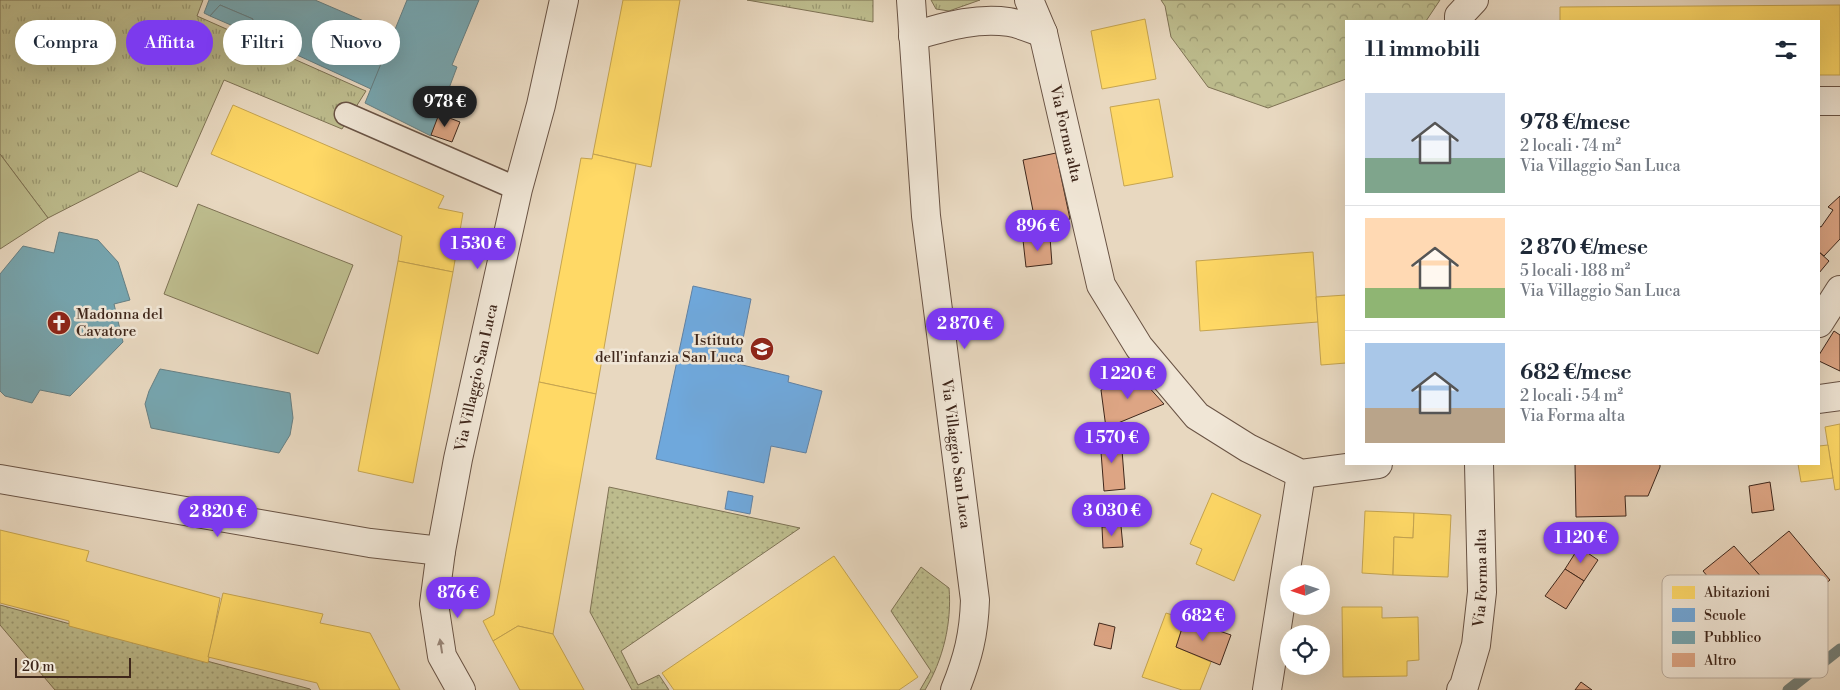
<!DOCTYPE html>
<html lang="it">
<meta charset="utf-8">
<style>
body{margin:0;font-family:"Libre Bodoni",serif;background:#f2f2f3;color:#1f2937;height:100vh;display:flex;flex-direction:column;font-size:19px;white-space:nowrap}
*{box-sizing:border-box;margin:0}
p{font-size:16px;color:#747a83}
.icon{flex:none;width:28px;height:28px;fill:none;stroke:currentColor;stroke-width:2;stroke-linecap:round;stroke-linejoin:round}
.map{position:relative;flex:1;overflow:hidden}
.details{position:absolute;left:1345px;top:20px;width:475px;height:445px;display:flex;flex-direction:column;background:#fff;border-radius:0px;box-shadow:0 5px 20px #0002}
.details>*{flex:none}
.banner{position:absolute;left:15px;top:20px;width:475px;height:45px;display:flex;gap:10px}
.needle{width:32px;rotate:267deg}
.controls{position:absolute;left:1280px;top:565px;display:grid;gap:10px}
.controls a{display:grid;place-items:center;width:50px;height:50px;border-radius:50%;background:#fff;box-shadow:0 5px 20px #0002;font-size:25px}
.scale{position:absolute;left:15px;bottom:12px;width:116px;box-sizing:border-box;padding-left:5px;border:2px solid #3f271b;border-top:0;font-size:14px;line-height:18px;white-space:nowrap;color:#3f271b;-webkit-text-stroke:4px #f0e6d6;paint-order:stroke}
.price{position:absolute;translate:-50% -42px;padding:0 11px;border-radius:18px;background:#7c3aed;color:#fff;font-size:16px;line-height:32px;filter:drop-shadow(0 1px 2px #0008)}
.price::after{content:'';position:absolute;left:50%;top:30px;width:15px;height:11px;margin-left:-8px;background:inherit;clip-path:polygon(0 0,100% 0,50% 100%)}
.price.on{background:#222;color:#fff}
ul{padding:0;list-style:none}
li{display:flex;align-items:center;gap:15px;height:125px;padding:0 20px}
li+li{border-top:1px solid #e0e1e3}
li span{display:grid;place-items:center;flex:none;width:140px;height:100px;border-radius:0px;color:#555}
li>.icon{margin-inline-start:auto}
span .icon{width:60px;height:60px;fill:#fffc;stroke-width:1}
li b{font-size:21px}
h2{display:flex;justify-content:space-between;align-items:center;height:60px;padding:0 20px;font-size:21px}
.chip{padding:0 18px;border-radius:22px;background:#fff;box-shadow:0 5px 20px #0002;font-size:18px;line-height:45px}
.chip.on{background:#7c3aed;color:#fff}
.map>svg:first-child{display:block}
.grass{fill:url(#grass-tufts);stroke:#7e7254}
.forest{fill:url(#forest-crowns);stroke:#7e7254}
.garden{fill:url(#garden-dots);stroke:#7e7254}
.pitch{fill:#bdbc8d;stroke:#7e7254}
.homes{fill:#ffd966;stroke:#c5a450}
.schools{fill:#6fa8dc;stroke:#6181a2}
.public{fill:#76a5af;stroke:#667f83}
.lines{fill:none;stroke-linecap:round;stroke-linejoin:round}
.stream{stroke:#747f78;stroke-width:11}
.building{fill:#dda584;stroke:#3f271b}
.lane-casing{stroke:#695344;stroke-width:25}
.street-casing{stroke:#695344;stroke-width:30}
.lane{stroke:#f0e6d6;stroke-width:22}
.street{stroke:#f0e6d6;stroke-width:28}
.oneway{fill:#988678}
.labels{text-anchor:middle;stroke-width:5;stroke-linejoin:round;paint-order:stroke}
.street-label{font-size:15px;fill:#3f271b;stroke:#f0e6d6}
.poi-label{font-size:15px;fill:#3f271b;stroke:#f0e6d6;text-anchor:start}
.key{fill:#f0e6d6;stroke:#bbad9e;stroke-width:1}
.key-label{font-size:14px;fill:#3f271b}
</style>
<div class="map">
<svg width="1840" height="690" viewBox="0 0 1840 690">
<defs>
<pattern id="grass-tufts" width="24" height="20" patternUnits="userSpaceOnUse" patternTransform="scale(1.25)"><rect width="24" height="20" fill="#bdbc8d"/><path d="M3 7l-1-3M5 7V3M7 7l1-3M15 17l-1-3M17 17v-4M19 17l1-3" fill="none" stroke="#9b9972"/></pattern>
<pattern id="forest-crowns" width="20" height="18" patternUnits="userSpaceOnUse" patternTransform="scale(1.25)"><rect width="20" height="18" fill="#bdbc8d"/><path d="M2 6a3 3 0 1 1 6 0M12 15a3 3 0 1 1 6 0" fill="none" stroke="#9b9972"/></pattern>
<pattern id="garden-dots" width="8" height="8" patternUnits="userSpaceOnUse" patternTransform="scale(1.25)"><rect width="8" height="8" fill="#bdbc8d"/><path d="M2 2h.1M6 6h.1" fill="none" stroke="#9b9972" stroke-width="1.8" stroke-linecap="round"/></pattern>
</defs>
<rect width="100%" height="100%" fill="#e8d8c0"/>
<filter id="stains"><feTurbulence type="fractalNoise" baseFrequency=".004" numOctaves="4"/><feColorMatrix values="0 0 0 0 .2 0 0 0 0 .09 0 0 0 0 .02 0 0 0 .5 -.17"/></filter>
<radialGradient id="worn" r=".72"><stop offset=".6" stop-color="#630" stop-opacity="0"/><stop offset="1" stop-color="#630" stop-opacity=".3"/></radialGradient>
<g class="grass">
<path d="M0 0H203L197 16 366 91 342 129 224 80 177 187 140 171 48 218 0 154Z"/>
<path d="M747 0H873V22Z"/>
<path d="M931 0H980L949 11 936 9Z"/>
</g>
<path class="forest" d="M1161 0H1440L1426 21H1346V79L1268 108 1208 87 1171 37 1165 6Z"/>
<g class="garden">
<path d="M609 487 800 528 621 651 638 685 659 675 669 690H632L590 612Z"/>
<path d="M921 567 949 588C952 623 943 660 925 690H920L931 671 891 611Z"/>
<path d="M0 605 310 689 311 690H55L0 625Z"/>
</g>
<g class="pitch">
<path d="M0 154 48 218 0 249Z"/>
<path d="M198 204 353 265 318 354 164 294Z"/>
</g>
<g class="homes">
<path d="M623 0H680L651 167 593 154Z"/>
<path d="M1840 5V75H1819V21H1560V7Z"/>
<path d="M1145 19 1156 79 1102 89 1091 31Z"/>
<path d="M1159 99 1173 177 1124 186 1110 107Z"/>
<path d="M233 105 444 196 438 208 463 213 453 272 398 261 402 236 211 154Z"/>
<path d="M593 154 636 164 596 394 539 382 581 158 592 159Z"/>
<path d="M1313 252 1318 322 1200 331 1196 261Z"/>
<path d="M398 261 453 272 413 483 358 471Z"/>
<path d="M1346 295V363L1321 365 1316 297Z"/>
<path d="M539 382 596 394 553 634 518 626 493 641 483 621 494 615Z"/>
<path d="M1840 424V489L1835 490 1825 427Z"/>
<path d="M1828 445 1833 478 1801 482 1798 464H1819V446Z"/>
<path d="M1212 493 1261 515 1234 581 1196 564 1202 549 1190 544Z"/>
<path d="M1365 511 1414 513 1413 538 1394 537 1393 575 1362 573Z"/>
<path d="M1414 513 1451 515 1448 577 1393 575 1394 537 1413 538Z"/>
<path d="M0 530 89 551 86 561 220 598 208 663 69 626V621L0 603Z"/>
<path d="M834 556 918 677 899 690H674L662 673Z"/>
<path d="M223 593 323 614 320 623 370 633 400 690H320L317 683 208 657Z"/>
<path d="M1342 607H1382V618L1418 617 1419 660 1407 661V676L1343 677Z"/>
<path d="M1166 613 1185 619 1176 647 1211 662 1200 690H1182L1142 677Z"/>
<path d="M518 626 553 634 584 690H520L493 641Z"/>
</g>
<g class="schools">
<path d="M693 286 751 299 738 364 789 376 788 382 822 391 806 453 771 446 764 483 656 459Z"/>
<path d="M728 491 753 496 750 514 725 509Z"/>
</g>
<g class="public">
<path d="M209 0H315L394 34 371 89 247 32 253 19 220 5 210 16 204 13Z"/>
<path d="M407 0H479L452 65 457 67 431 136 365 103Z"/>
<path d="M220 5 253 19 247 32 210 16Z"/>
<path d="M59 232 98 240 118 262 130 300 114 304 123 342 70 396 40 390 32 403 5 396 0 391V274L23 246 54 253Z"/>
<path d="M160 369 290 393 293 418 290 435 279 453 151 428 145 404 149 391Z"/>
</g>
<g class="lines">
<path class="stream" d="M1788 690 1840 649"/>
</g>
<g class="building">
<path d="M439 114 460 122 452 142 431 135Z"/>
<path d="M1056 153 1070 219 1036 226 1023 160Z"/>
<path d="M1840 196V239L1824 256 1819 252V226L1821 227 1833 210 1828 207Z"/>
<path d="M1050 237 1052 264 1026 267 1023 240Z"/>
<path d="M1819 252 1829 261 1819 273Z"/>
<path d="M1834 331 1840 335V371L1819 361V355Z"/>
<path d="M1137 374 1164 404 1106 428 1101 390Z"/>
<path d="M1121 437 1125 489 1104 491 1100 439Z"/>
<path d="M1575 464H1660V467L1648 496H1625L1626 516 1576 517Z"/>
<path d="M1770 482 1774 510 1752 513 1749 486Z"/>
<path d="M1121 526 1123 547 1103 548 1102 527Z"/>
<path d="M1789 531 1830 580 1781 620 1772 608 1770 587 1749 564Z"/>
<path d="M1734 546 1770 587 1772 608 1732 641 1702 604 1719 590 1703 571Z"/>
<path d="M1579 547 1598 560 1584 581 1565 569Z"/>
<path d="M1565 569 1584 581 1566 609 1545 596Z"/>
<path d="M1185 619 1231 635 1220 665 1176 647Z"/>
<path d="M1099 623 1115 627 1111 649 1094 645Z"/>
<path d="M1581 682 1592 690H1575Z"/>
</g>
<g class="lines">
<g class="lane-casing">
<path id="lane" d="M346 114 518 189"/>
</g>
<g class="street-casing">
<g id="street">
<path id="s1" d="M911 0 926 216 975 600C974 634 968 658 955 690"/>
<path id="s2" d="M1029 0 1043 33 1101 285 1139 347 1197 416 1248 448 1301 474 1378 464"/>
<path d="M1459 21V16L1474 0"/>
<path d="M913 36C945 27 976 17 1009 22 1021 24 1032 29 1043 33"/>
<path d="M1819 101H1840"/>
<path d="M1819 323 1840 290"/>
<path d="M1819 399 1840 396"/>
<path d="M0 479 370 543 441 551"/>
<path id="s3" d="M461 690 442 656 434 604 441 551 458 459 518 189 541 105 564 0"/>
<path d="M1267 690 1301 474"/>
<path id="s4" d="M1461 690 1464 686 1476 645 1482 592 1479 464"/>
</g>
</g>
<use href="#lane" class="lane"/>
<use href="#street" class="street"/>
</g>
<defs><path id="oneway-solid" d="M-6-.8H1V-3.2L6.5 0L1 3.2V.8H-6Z" transform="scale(1.25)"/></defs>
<use class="oneway" href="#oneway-solid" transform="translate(441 646) rotate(-99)"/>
<defs>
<g id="church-disc" transform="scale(1.25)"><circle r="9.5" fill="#8f2418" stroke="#f0e6d6"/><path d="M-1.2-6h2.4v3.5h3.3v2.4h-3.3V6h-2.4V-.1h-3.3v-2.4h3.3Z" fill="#fff"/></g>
<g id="school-disc" transform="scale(1.25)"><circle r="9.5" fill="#8f2418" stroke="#f0e6d6"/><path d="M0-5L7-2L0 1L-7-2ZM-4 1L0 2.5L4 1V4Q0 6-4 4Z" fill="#fff"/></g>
</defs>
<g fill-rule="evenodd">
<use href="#church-disc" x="59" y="323"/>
<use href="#school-disc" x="762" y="349"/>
</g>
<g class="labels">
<g class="street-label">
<text dy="5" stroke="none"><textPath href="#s2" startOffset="139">Via Forma alta</textPath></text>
<text dy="5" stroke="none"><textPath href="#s3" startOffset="322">Via Villaggio San Luca</textPath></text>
<text dy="5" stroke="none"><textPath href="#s1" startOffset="456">Via Villaggio San Luca</textPath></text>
<text dy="5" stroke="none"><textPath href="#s4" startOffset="115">Via Forma alta</textPath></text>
</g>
<g class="poi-label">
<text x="76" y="319">Madonna del<tspan x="76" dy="17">Cavatore</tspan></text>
<text x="744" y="345" text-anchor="end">Istituto<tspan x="744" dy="17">dell'infanzia San Luca</tspan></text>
</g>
</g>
<rect x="1662" y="575" width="166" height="103" rx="8" class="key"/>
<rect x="1672" y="586" width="23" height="13" fill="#ffd966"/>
<rect x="1672" y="608" width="23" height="14" fill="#6fa8dc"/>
<rect x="1672" y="631" width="23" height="13" fill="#76a5af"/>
<rect x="1672" y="653" width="23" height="14" fill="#dda584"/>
<g class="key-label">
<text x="1704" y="597">Abitazioni</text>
<text x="1704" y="620">Scuole</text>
<text x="1704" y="642">Pubblico</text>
<text x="1704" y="665">Altro</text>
</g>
<rect width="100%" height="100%" filter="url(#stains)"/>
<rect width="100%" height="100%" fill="url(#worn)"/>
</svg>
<div class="controls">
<a><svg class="needle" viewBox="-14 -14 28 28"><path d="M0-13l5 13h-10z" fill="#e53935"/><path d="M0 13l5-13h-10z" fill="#747a83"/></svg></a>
<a><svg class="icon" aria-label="locate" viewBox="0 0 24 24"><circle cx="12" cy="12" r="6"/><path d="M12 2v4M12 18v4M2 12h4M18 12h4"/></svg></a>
</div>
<div class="scale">20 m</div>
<b class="price on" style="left:445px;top:128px">978 €</b>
<b class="price" style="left:1038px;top:252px">896 €</b>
<b class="price" style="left:478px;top:270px">1 530 €</b>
<b class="price" style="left:965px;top:350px">2 870 €</b>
<b class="price" style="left:1128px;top:400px">1 220 €</b>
<b class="price" style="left:1112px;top:464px">1 570 €</b>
<b class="price" style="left:1112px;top:537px">3 030 €</b>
<b class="price" style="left:218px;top:538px">2 820 €</b>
<b class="price" style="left:1581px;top:564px">1 120 €</b>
<b class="price" style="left:458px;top:619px">876 €</b>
<b class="price" style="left:1203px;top:642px">682 €</b>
<div class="banner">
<a class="chip">Compra</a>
<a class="chip on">Affitta</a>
<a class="chip">Filtri</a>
<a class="chip">Nuovo</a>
</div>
<section class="details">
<h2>11 immobili<svg class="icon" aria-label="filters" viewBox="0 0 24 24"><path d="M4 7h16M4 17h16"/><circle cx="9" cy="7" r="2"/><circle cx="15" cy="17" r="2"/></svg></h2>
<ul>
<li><span style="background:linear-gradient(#c9d6e8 65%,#7fa58c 0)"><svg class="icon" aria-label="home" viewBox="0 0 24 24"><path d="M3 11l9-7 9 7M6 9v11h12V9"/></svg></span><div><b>978 €/mese</b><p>2 locali · 74 m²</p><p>Via Villaggio San Luca</p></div></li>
<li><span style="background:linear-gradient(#ffd9b3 70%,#8fb573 0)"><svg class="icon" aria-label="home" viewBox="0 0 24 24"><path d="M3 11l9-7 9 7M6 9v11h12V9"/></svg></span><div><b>2 870 €/mese</b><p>5 locali · 188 m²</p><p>Via Villaggio San Luca</p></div></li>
<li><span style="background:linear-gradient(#a9c7e8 65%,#b9a48a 0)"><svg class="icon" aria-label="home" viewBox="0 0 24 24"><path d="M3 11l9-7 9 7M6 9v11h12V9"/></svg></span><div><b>682 €/mese</b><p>2 locali · 54 m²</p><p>Via Forma alta</p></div></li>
</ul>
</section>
</div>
